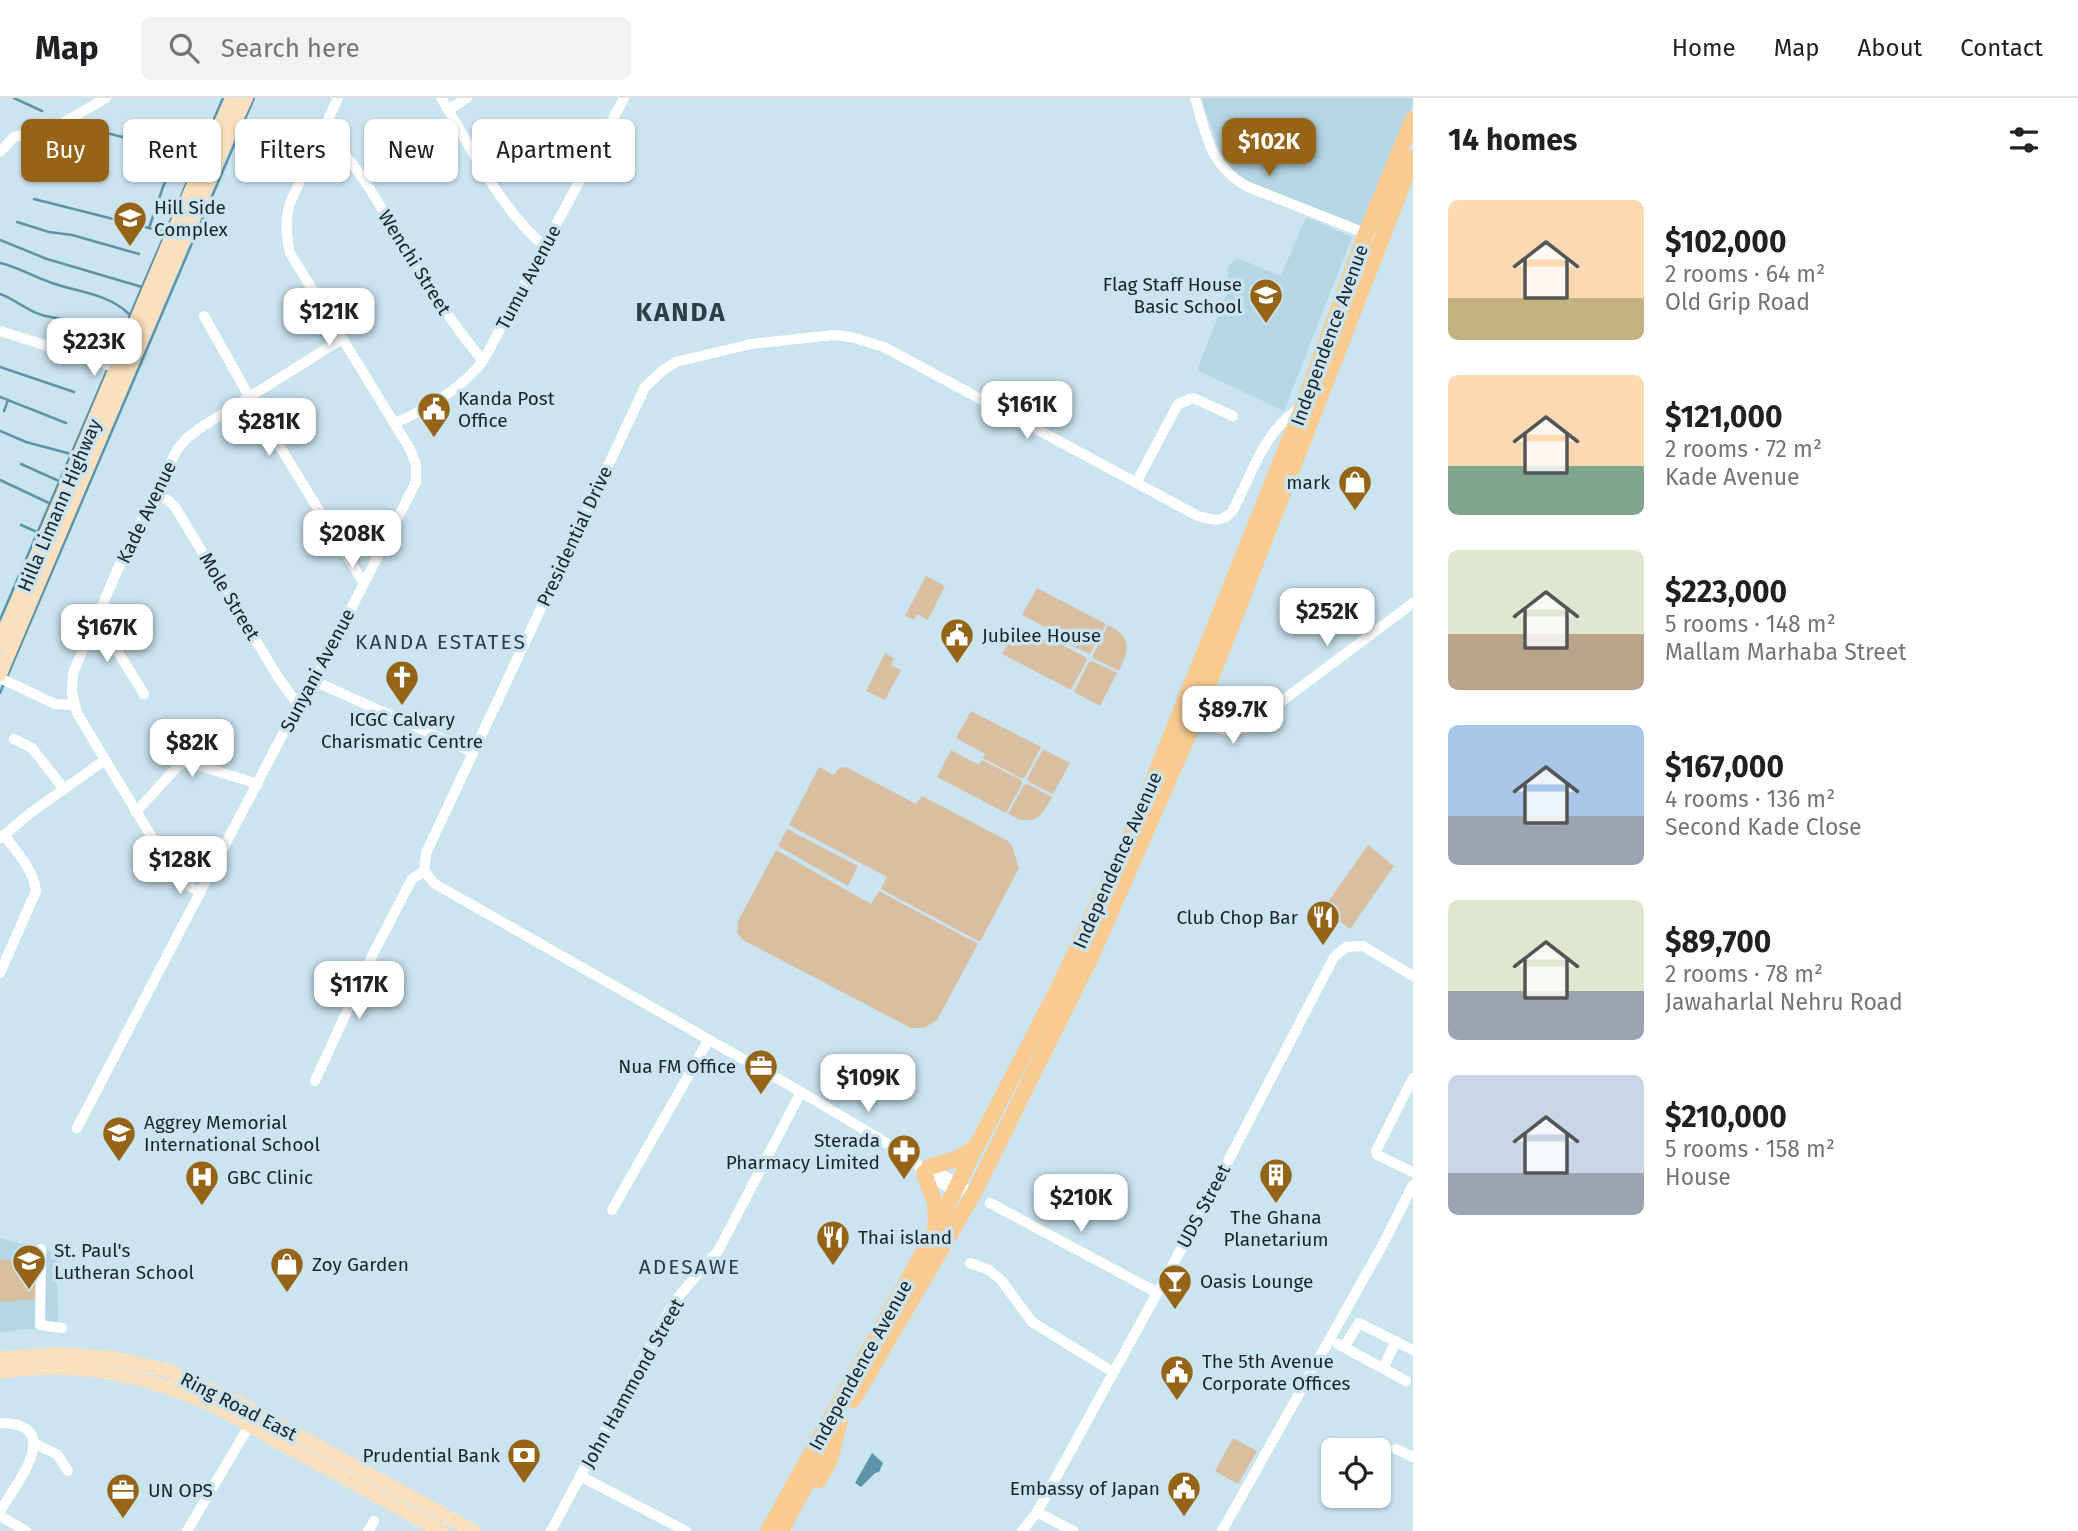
<!DOCTYPE html>
<meta charset="utf-8">
<style>
body{margin:0;font-family:"Fira Sans",sans-serif;background:#f2f2f2;color:#202124;height:100vh;display:flex;flex-direction:column;font-size:26px;white-space:nowrap}
*{box-sizing:border-box;margin:0}
p{font-size:23px;color:#757577}
.icon{flex:none;width:38px;height:38px;fill:none;stroke:currentColor;stroke-width:2;stroke-linecap:round;stroke-linejoin:round}
.map{position:relative;flex:1;overflow:hidden}
.details{display:flex;flex-direction:column;background:#fff;width:665px}
.details>*{flex:none}
.guide{position:absolute;left:21px;top:21px;width:665px;height:63px;display:flex;gap:14px}
.buttons{position:absolute;left:1321px;top:1340px;display:grid;gap:14px}
.buttons a{display:grid;place-items:center;width:70px;height:70px;border-radius:10px;background:#fff;box-shadow:0 2px 5px #0004;font-size:35px}
.price{position:absolute;translate:-50% -60px;padding:0 16px;border-radius:14px;background:#fff;color:#222;font-size:23px;line-height:46px;filter:drop-shadow(0 2px 4px #0008)}
.price::after{content:'';position:absolute;left:50%;top:42px;width:21px;height:16px;margin-left:-10px;background:inherit;clip-path:polygon(0 0,100% 0,50% 100%)}
.price.current{background:#966416;color:#fff}
ul{padding:0;list-style:none}
li{display:flex;align-items:center;gap:21px;height:175px;padding:0 35px}
li span{display:grid;place-items:center;flex:none;width:196px;height:140px;border-radius:10px;color:#555}
li>.icon{margin-inline-start:auto}
span .icon{width:84px;height:84px;fill:#fffc;stroke-width:1}
li b{font-size:30px}
h2{display:flex;justify-content:space-between;align-items:center;height:84px;padding:0 35px;font-size:30px}
.tag{padding:0 24px;border-radius:10px;background:#fff;box-shadow:0 2px 5px #0004;font-size:24px;line-height:63px}
.tag.current{background:#966416;color:#fff}
header{display:flex;align-items:center;gap:42px;box-sizing:border-box;height:98px;padding:0 35px;background:#fff;border-bottom:2px solid #e0e0e0}
header strong{font-size:33px}
nav{display:flex;gap:38px;margin-inline-start:auto;font-size:24px}
.search{width:490px;height:63px;background:#f2f2f2;display:flex;align-items:center;gap:18px;box-sizing:border-box;padding:0 24px;border-radius:10px;color:#757577;font-size:26px}
main{display:flex;flex:1;min-height:0}
.map>svg:first-child{display:block}
.built{fill:#b5d7e5}
.green{fill:#d9bfa0}
.water{fill:#5e93a9}
.lines{fill:none;stroke-linecap:round;stroke-linejoin:round}
.stream{stroke:#5e93a9;stroke-width:2.5}
.minor{stroke:#fff;stroke-width:10}
.major{stroke:#fbe0bd;stroke-width:14}
.highway{stroke:#f9cb91;stroke-width:16}
.labels{text-anchor:middle;stroke-width:7;stroke-linejoin:round;paint-order:stroke}
.poi-label{font-size:19px;fill:#1a2428;stroke:#cae4f0;text-anchor:start}
.street-label{font-size:19px;fill:#1a2428;stroke:#cae4f0}
.neighbourhood-label{font-size:21px;letter-spacing:2px;fill:#2a4049;stroke:#cae4f0}
.district-label{font-size:26px;font-weight:bold;letter-spacing:2px;fill:#2a4049;stroke:#cae4f0}
</style>
<header>
<strong>Map</strong>
<div class="search"><svg class="icon" aria-label="search" viewBox="0 0 24 24"><circle cx="10" cy="10" r="6"/><path d="M15 15l6 6"/></svg>Search here</div>
<nav><a>Home</a><a>Map</a><a>About</a><a>Contact</a></nav>
</header>
<main>
<div class="map">
<svg width="1413" height="1433" viewBox="0 0 1413 1433">
<rect width="100%" height="100%" fill="#cae4f0"/>
<g class="built">
<path d="M1201 0H1413V6L1360 131 1246 85 1226 70Z"/>
<path d="M1306 119 1352 139 1284 313 1197 272 1229 190 1227 169 1237 160 1281 178Z"/>
<path d="M0 1140 57 1155 58 1231H25L0 1235Z"/>
</g>
<g class="green">
<path d="M926 478 945 488 928 522 917 516 914 522 905 518Z"/>
<path d="M1037 490 1106 526 1090 556 1048 537 1051 532 1022 517Z"/>
<path d="M1108 527C1133 540 1129 551 1119 573L1093 560V557Z"/>
<path d="M1017 528 1044 543 1047 539 1085 559 1087 562 1071 592 1002 556Z"/>
<path d="M885 555 894 560 891 567 901 572 885 602 866 593Z"/>
<path d="M1092 563 1117 575 1100 608 1074 594 1089 564Z"/>
<path d="M971 613 1041 649 1025 679 1021 680 983 660 985 656 956 640Z"/>
<path d="M1043 651 1070 665 1053 696 1029 684 1027 681Z"/>
<path d="M951 652 979 667 982 662 1021 682 1022 686 1006 715 937 679Z"/>
<path d="M819 669 834 677 839 670 846 669 916 706 922 698 1008 743 1012 748 1019 770 980 844 881 791 887 779 789 727Z"/>
<path d="M1027 686 1052 699C1040 721 1033 729 1008 716L1024 687Z"/>
<path d="M787 731 858 768 848 788 778 748Z"/>
<path d="M1368 747 1394 768 1350 831 1323 811Z"/>
<path d="M776 752 871 806 879 793 978 846 937 922 924 930H911L743 842 737 835 738 823Z"/>
<path d="M0 1162H37L36 1201 0 1204Z"/>
<path d="M1233 1340 1257 1353 1238 1386 1215 1373Z"/>
</g>
<path class="water" d="M872 1355 883 1365 879 1374 875 1375 861 1389 855 1385Z"/>
<g class="lines">
<g class="stream">
<path d="M14 0 42 13"/>
<path d="M69 25 122 39 127 35 182 45 163 89 149 130"/>
<path d="M34 101 165 134"/>
<path d="M17 124 49 134 72 137 139 156"/>
<path d="M0 142 47 161 142 189"/>
<path d="M0 165C18 169 34 179 52 185 78 194 109 196 129 216"/>
<path d="M0 196C17 202 32 217 51 219 75 223 98 230 120 240"/>
<path d="M110 264 223 0"/>
<path d="M0 269 74 294"/>
<path d="M0 299 66 325"/>
<path d="M4 313 8 302"/>
<path d="M0 333 26 344 71 356"/>
<path d="M21 366 59 383"/>
<path d="M0 382 49 405"/>
<path d="M21 427 37 434"/>
<path d="M0 522 108 270"/>
<path d="M7 579 254 0"/>
<path d="M0 595 4 585"/>
</g>
<g class="minor">
<path d="M441 0C472 51 499 109 544 148"/>
<path d="M1195 0C1207 38 1209 66 1246 88L1370 137"/>
<path d="M448 12 467 0"/>
<path d="M322 33C360 66 383 114 408 156 431 194 455 229 483 263"/>
<path d="M0 54 14 39 56 29 106 0"/>
<path d="M204 218 250 300 363 484"/>
<path d="M0 233 117 270"/>
<path d="M395 325C427 311 461 291 483 263L624 0"/>
<path d="M1136 385 1178 306 1193 300 1233 318"/>
<path d="M154 396 168 402 175 409 278 579 298 607"/>
<path d="M97 520 144 596"/>
<path d="M0 580 55 606 74 607"/>
<path d="M314 583 472 654"/>
<path d="M1195 610 1232 623 1260 620"/>
<path d="M1191 622 1228 633 1251 629 1274 609 1413 505"/>
<path d="M14 641 32 650 64 691"/>
<path d="M136 714 178 668 187 664 258 686"/>
<path d="M1 740 29 716 105 662"/>
<path d="M200 794 177 781 77 615 72 594 73 575 120 466 177 352 187 340 200 330 342 241"/>
<path d="M0 875 36 793C34 772 16 753 4 737"/>
<path d="M1413 980 1376 1053 1377 1057 1413 1074"/>
<path d="M315 983 375 852 412 781 424 773"/>
<path d="M77 1030 298 607 314 583 416 384V367L410 351 290 155C286 137 285 123 290 105L338 0"/>
<path d="M927 1068 974 1095"/>
<path d="M958 1095 924 1075 917 1066 900 1053 801 994 435 786 424 773 426 755 645 289 662 273 676 264 751 246 834 237 851 239 884 249 1198 418C1212 422 1221 425 1232 414 1253 375 1264 331 1303 308"/>
<path d="M990 1105 1156 1194"/>
<path d="M612 1112 708 943"/>
<path d="M41 1151 40 1227 62 1230"/>
<path d="M970 1165 989 1172 1001 1182 1032 1224 1113 1274"/>
<path d="M1338 1246 1406 1283"/>
<path d="M1344 1249 1359 1225 1413 1252"/>
<path d="M1383 1270 1396 1243"/>
<path d="M0 1325C66 1325 17 1385 0 1413"/>
<path d="M35 1346 57 1356 68 1373"/>
<path d="M1396 1351 1413 1359"/>
<path d="M580 1378 686 1433"/>
<path d="M1037 1414 1073 1433"/>
<path d="M0 1418 26 1433"/>
<path d="M187 1433 249 1328"/>
<path d="M368 1433 374 1423"/>
<path d="M551 1433 669 1213 679 1198 718 1153 801 994"/>
<path d="M1022 1433 1037 1414 1201 1115 1334 859 1346 849 1363 848 1413 878"/>
<path d="M1222 1433 1383 1146 1413 1087"/>
</g>
<g class="major">
<path d="M0 545 210 48 233 0"/>
<path d="M0 576 220 55 246 0"/>
<path d="M0 1260 62 1256 112 1260 166 1272 239 1305 473 1433"/>
<path d="M0 1274C71 1262 142 1276 208 1305 235 1317 261 1334 287 1349 339 1376 390 1405 441 1433"/>
</g>
<g class="highway">
<path d="M929 1069 956 1061 976 1049"/>
<path d="M924 1075 935 1105 936 1130"/>
<path d="M853 1302 974 1095 1090 861 1194 624 1413 60"/>
<path d="M819 1382 830 1362 840 1323"/>
<path d="M768 1433 936 1131 976 1049 1058 891 1133 732 1303 308 1366 135 1413 21"/>
<path d="M781 1433 818 1364"/>
</g>
</g>
<defs>
<g id="school-pin" transform="scale(1.75)"><path d="M0 17L-7.5 6A9.5 9.5 0 1 1 7.5 6Z" fill="#966416" stroke="#cae4f0"/><path d="M0-5L7-2L0 1L-7-2ZM-4 1L0 2.5L4 1V4Q0 6-4 4Z" fill="#fff"/></g>
<g id="civic-pin" transform="scale(1.75)"><path d="M0 17L-7.5 6A9.5 9.5 0 1 1 7.5 6Z" fill="#966416" stroke="#cae4f0"/><path d="M-.6-6.5H3V-4.5H.6V-3L4-1V1h2V6H-6V1h2V-1L-.6-3ZM-1.2 2.5V6h2.4V2.5Z" fill="#fff"/></g>
<g id="shop-pin" transform="scale(1.75)"><path d="M0 17L-7.5 6A9.5 9.5 0 1 1 7.5 6Z" fill="#966416" stroke="#cae4f0"/><path d="M-5-2.5h2.3a2.7 3.5 0 0 1 5.4 0H5L5.5 6h-11ZM-1.5-2.5h3a1.5 2.3 0 0 0-3 0Z" fill="#fff"/></g>
<g id="church-pin" transform="scale(1.75)"><path d="M0 17L-7.5 6A9.5 9.5 0 1 1 7.5 6Z" fill="#966416" stroke="#cae4f0"/><path d="M-1.2-6h2.4v3.5h3.3v2.4h-3.3V6h-2.4V-.1h-3.3v-2.4h3.3Z" fill="#fff"/></g>
<g id="restaurant-pin" transform="scale(1.75)"><path d="M0 17L-7.5 6A9.5 9.5 0 1 1 7.5 6Z" fill="#966416" stroke="#cae4f0"/><path d="M-5-6h1v4h1v-4h1v4h1v-4h1v5L-1.5 .5V6h-2V.5L-5-1ZM5-6V6H3V1.5H1.5Q1.5-4 5-6Z" fill="#fff"/></g>
<g id="office-pin" transform="scale(1.75)"><path d="M0 17L-7.5 6A9.5 9.5 0 1 1 7.5 6Z" fill="#966416" stroke="#cae4f0"/><path d="M-6-3h4V-5.5h4V-3h4V5H-6ZM-1-4.5V-3h2v-1.5ZM-6 0V1H6V0Z" fill="#fff"/></g>
<g id="pharmacy-pin" transform="scale(1.75)"><path d="M0 17L-7.5 6A9.5 9.5 0 1 1 7.5 6Z" fill="#966416" stroke="#cae4f0"/><path d="M-2-6h4v4h4v4h-4v4h-4v-4h-4v-4h4Z" fill="#fff"/></g>
<g id="building-pin" transform="scale(1.75)"><path d="M0 17L-7.5 6A9.5 9.5 0 1 1 7.5 6Z" fill="#966416" stroke="#cae4f0"/><path d="M-4-6H4V6H1V3H-1V6H-4ZM-2.5-4.3h1.7v1.8h-1.7ZM.8-4.3h1.7v1.8H.8ZM-2.5-1h1.7V.8h-1.7ZM.8-1h1.7V.8H.8Z" fill="#fff"/></g>
<g id="hospital-pin" transform="scale(1.75)"><path d="M0 17L-7.5 6A9.5 9.5 0 1 1 7.5 6Z" fill="#966416" stroke="#cae4f0"/><path d="M-5-5h3v3.5h4V-5h3V5h-3V1.5h-4V5h-3Z" fill="#fff"/></g>
<g id="bar-pin" transform="scale(1.75)"><path d="M0 17L-7.5 6A9.5 9.5 0 1 1 7.5 6Z" fill="#966416" stroke="#cae4f0"/><path d="M-6-5H6L.8 .8V4.5H3.5V6h-7V4.5H-.8V.8Z" fill="#fff"/></g>
<g id="bank-pin" transform="scale(1.75)"><path d="M0 17L-7.5 6A9.5 9.5 0 1 1 7.5 6Z" fill="#966416" stroke="#cae4f0"/><path d="M-6-4H6V4H-6ZM0-2.3a2.3 2.3 0 1 0 0 4.6a2.3 2.3 0 1 0 0-4.6Z" fill="#fff"/></g>
</defs>
<g fill-rule="evenodd">
<use href="#school-pin" x="130" y="120"/>
<use href="#school-pin" x="1266" y="197"/>
<use href="#civic-pin" x="434" y="311"/>
<use href="#shop-pin" x="1355" y="384"/>
<use href="#civic-pin" x="957" y="537"/>
<use href="#church-pin" x="402" y="579"/>
<use href="#restaurant-pin" x="1323" y="819"/>
<use href="#office-pin" x="761" y="968"/>
<use href="#school-pin" x="119" y="1035"/>
<use href="#pharmacy-pin" x="904" y="1053"/>
<use href="#building-pin" x="1276" y="1077"/>
<use href="#hospital-pin" x="202" y="1079"/>
<use href="#restaurant-pin" x="833" y="1139"/>
<use href="#school-pin" x="29" y="1163"/>
<use href="#shop-pin" x="287" y="1166"/>
<use href="#bar-pin" x="1175" y="1183"/>
<use href="#civic-pin" x="1177" y="1274"/>
<use href="#bank-pin" x="524" y="1357"/>
<use href="#civic-pin" x="1184" y="1390"/>
<use href="#office-pin" x="123" y="1392"/>
</g>
<g class="labels">
<g class="poi-label">
<text x="154" y="116">Hill Side<tspan x="154" dy="22">Complex</tspan></text>
<text x="1242" y="193" text-anchor="end">Flag Staff House<tspan x="1242" dy="22">Basic School</tspan></text>
<text x="458" y="307">Kanda Post<tspan x="458" dy="22">Office</tspan></text>
<text x="1330" y="391" text-anchor="end">mark</text>
<text x="982" y="544">Jubilee House</text>
<text x="402" y="628" text-anchor="middle">ICGC Calvary<tspan x="402" dy="22">Charismatic Centre</tspan></text>
<text x="1298" y="826" text-anchor="end">Club Chop Bar</text>
<text x="736" y="975" text-anchor="end">Nua FM Office</text>
<text x="144" y="1031">Aggrey Memorial<tspan x="144" dy="22">International School</tspan></text>
<text x="880" y="1049" text-anchor="end">Sterada<tspan x="880" dy="22">Pharmacy Limited</tspan></text>
<text x="227" y="1086">GBC Clinic</text>
<text x="1276" y="1126" text-anchor="middle">The Ghana<tspan x="1276" dy="22">Planetarium</tspan></text>
<text x="858" y="1146">Thai island</text>
<text x="54" y="1159">St. Paul's<tspan x="54" dy="22">Lutheran School</tspan></text>
<text x="312" y="1173">Zoy Garden</text>
<text x="1200" y="1190">Oasis Lounge</text>
<text x="1202" y="1270">The 5th Avenue<tspan x="1202" dy="22">Corporate Offices</tspan></text>
<text x="500" y="1364" text-anchor="end">Prudential Bank</text>
<text x="1160" y="1397" text-anchor="end">Embassy of Japan</text>
<text x="148" y="1399">UN OPS</text>
</g>
<g class="street-label">
<text transform="translate(415 164) rotate(58)" y="7">Wenchi Street</text>
<text transform="translate(528 179) rotate(-62)" y="7">Tumu Avenue</text>
<text transform="translate(1329 237) rotate(-70)" y="7">Independence Avenue</text>
<text transform="translate(59 407) rotate(-67)" y="7">Hilla Limann Highway</text>
<text transform="translate(146 414) rotate(-64)" y="7">Kade Avenue</text>
<text transform="translate(574 438) rotate(-65)" y="7">Presidential Drive</text>
<text transform="translate(230 498) rotate(59)" y="7">Mole Street</text>
<text transform="translate(317 572) rotate(-62)" y="7">Sunyani Avenue</text>
<text transform="translate(1117 762) rotate(-66)" y="7">Independence Avenue</text>
<text transform="translate(1203 1108) rotate(-62)" y="7">UDS Street</text>
<text transform="translate(860 1267) rotate(-61)" y="7">Independence Avenue</text>
<text transform="translate(632 1285) rotate(-61)" y="7">John Hammond Street</text>
<text transform="translate(239 1308) rotate(27)" y="7">Ring Road East</text>
</g>
<g class="neighbourhood-label">
<text x="441" y="551">KANDA ESTATES</text>
<text x="690" y="1176">ADESAWE</text>
</g>
<g class="district-label">
<text x="681" y="223">KANDA</text>
</g>
</g>
</svg>
<div class="buttons">
<a><svg class="icon" aria-label="locate" viewBox="0 0 24 24"><circle cx="12" cy="12" r="6"/><path d="M12 2v4M12 18v4M2 12h4M18 12h4"/></svg></a>
</div>
<b class="price current" style="left:1269px;top:80px">$102K</b>
<b class="price" style="left:329px;top:250px">$121K</b>
<b class="price" style="left:94px;top:280px">$223K</b>
<b class="price" style="left:1027px;top:343px">$161K</b>
<b class="price" style="left:269px;top:360px">$281K</b>
<b class="price" style="left:352px;top:472px">$208K</b>
<b class="price" style="left:1327px;top:550px">$252K</b>
<b class="price" style="left:107px;top:566px">$167K</b>
<b class="price" style="left:1233px;top:648px">$89.7K</b>
<b class="price" style="left:192px;top:681px">$82K</b>
<b class="price" style="left:180px;top:798px">$128K</b>
<b class="price" style="left:359px;top:923px">$117K</b>
<b class="price" style="left:868px;top:1016px">$109K</b>
<b class="price" style="left:1081px;top:1136px">$210K</b>
<div class="guide">
<a class="tag current">Buy</a>
<a class="tag">Rent</a>
<a class="tag">Filters</a>
<a class="tag">New</a>
<a class="tag">Apartment</a>
</div>
</div>
<section class="details">
<h2>14 homes<svg class="icon" aria-label="filters" viewBox="0 0 24 24"><path d="M4 7h16M4 17h16"/><circle cx="9" cy="7" r="2"/><circle cx="15" cy="17" r="2"/></svg></h2>
<ul>
<li><span style="background:linear-gradient(#ffd9b3 70%,#c2b280 0)"><svg class="icon" aria-label="home" viewBox="0 0 24 24"><path d="M3 11l9-7 9 7M6 9v11h12V9"/></svg></span><div><b>$102,000</b><p>2 rooms · 64 m²</p><p>Old Grip Road</p></div></li>
<li><span style="background:linear-gradient(#ffd9b3 65%,#7fa58c 0)"><svg class="icon" aria-label="home" viewBox="0 0 24 24"><path d="M3 11l9-7 9 7M6 9v11h12V9"/></svg></span><div><b>$121,000</b><p>2 rooms · 72 m²</p><p>Kade Avenue</p></div></li>
<li><span style="background:linear-gradient(#dfe7d0 60%,#b9a48a 0)"><svg class="icon" aria-label="home" viewBox="0 0 24 24"><path d="M3 11l9-7 9 7M6 9v11h12V9"/></svg></span><div><b>$223,000</b><p>5 rooms · 148 m²</p><p>Mallam Marhaba Street</p></div></li>
<li><span style="background:linear-gradient(#a9c7e8 65%,#9aa5b1 0)"><svg class="icon" aria-label="home" viewBox="0 0 24 24"><path d="M3 11l9-7 9 7M6 9v11h12V9"/></svg></span><div><b>$167,000</b><p>4 rooms · 136 m²</p><p>Second Kade Close</p></div></li>
<li><span style="background:linear-gradient(#dfe7d0 65%,#9aa5b1 0)"><svg class="icon" aria-label="home" viewBox="0 0 24 24"><path d="M3 11l9-7 9 7M6 9v11h12V9"/></svg></span><div><b>$89,700</b><p>2 rooms · 78 m²</p><p>Jawaharlal Nehru Road</p></div></li>
<li><span style="background:linear-gradient(#c9d6e8 70%,#9aa5b1 0)"><svg class="icon" aria-label="home" viewBox="0 0 24 24"><path d="M3 11l9-7 9 7M6 9v11h12V9"/></svg></span><div><b>$210,000</b><p>5 rooms · 158 m²</p><p>House</p></div></li>
</ul>
</section>
</main>
